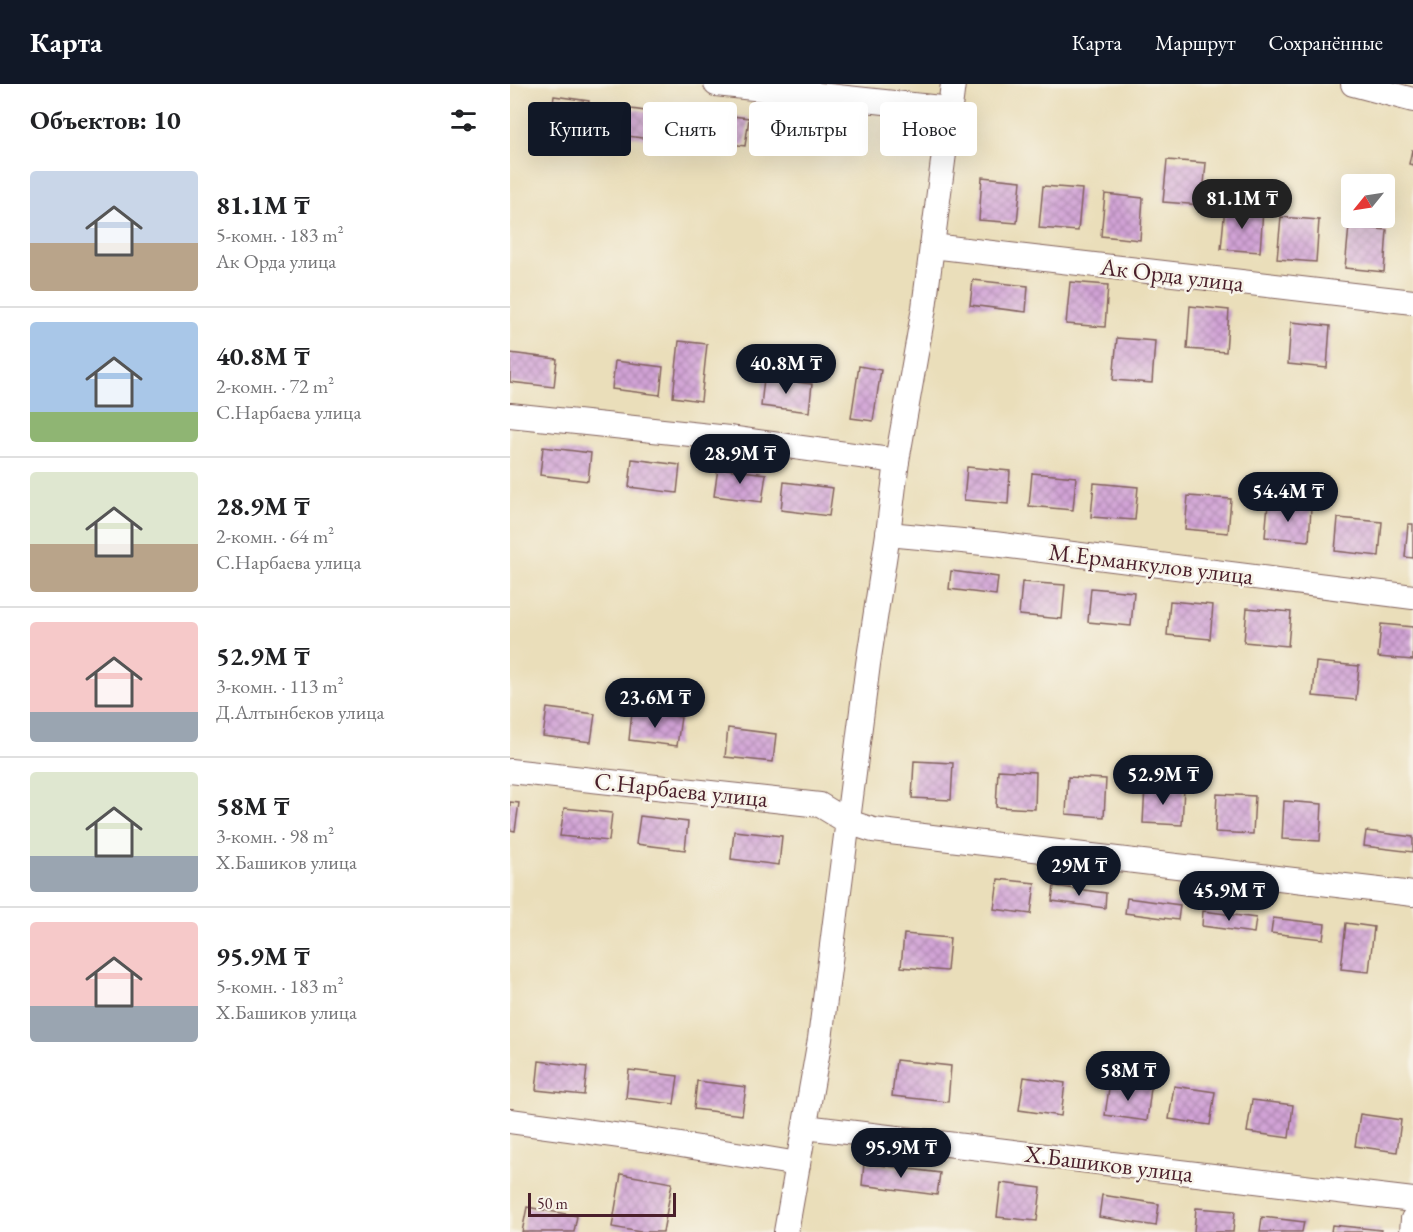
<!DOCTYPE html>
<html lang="ru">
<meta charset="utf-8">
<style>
body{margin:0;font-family:"EB Garamond",serif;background:#f2f2f2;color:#202124;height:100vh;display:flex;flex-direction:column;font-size:22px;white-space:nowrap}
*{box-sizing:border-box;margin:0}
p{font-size:20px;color:#757577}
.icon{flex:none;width:33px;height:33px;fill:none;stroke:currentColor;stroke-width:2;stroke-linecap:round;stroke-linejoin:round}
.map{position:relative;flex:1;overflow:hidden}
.panel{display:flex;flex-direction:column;background:#fff;width:510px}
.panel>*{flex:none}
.banner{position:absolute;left:18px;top:18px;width:570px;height:54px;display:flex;gap:12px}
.needle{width:39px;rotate:240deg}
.tools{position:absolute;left:831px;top:90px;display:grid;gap:12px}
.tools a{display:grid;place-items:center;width:54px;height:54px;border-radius:6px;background:#fff;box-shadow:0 6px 24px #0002;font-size:30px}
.scale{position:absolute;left:18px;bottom:15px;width:148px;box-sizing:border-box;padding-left:6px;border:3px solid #4a1f2b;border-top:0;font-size:16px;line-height:21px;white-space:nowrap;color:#4a1f2b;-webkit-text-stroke:4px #f7f3e8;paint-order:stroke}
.price{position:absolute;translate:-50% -51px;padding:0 14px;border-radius:21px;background:#111827;color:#fff;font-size:20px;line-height:39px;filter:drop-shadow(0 2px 3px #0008)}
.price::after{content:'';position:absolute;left:50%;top:36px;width:18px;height:14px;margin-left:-9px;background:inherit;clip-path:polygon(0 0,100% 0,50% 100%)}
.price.current{background:#222;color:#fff}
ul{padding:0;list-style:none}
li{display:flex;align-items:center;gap:18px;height:150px;padding:0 30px}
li+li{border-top:2px solid #e0e0e0}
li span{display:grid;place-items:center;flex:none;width:168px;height:120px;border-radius:6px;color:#555}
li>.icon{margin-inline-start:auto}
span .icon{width:72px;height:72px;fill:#fffc;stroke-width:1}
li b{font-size:26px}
h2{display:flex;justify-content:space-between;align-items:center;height:72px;padding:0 30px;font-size:26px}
.pill{padding:0 21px;border-radius:6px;background:#fff;box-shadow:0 6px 24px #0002;font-size:21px;line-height:54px}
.pill.current{background:#111827;color:#fff}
header{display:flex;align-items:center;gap:36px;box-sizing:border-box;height:84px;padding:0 30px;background:#111827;color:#fff}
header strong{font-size:28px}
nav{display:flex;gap:33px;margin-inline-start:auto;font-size:21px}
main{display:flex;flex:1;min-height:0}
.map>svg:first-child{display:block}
.building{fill:url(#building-cross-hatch)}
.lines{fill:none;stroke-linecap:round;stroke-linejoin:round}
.street-casing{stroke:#82625d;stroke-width:26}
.street{stroke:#fff;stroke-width:24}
.labels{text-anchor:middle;stroke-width:5;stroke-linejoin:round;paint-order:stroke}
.street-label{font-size:24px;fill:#4a1f2b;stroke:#f7f3e8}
</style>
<header>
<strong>Карта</strong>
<nav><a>Карта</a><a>Маршрут</a><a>Сохранённые</a></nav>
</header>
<main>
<section class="panel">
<h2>Объектов: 10<svg class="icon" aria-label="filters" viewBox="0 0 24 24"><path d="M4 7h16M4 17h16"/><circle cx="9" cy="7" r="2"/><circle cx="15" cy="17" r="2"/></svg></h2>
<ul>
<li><span style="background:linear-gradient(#c9d6e8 60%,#b9a48a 0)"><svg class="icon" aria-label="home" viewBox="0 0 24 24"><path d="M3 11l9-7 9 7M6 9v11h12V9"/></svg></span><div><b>81.1M ₸</b><p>5-комн. · 183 m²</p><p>Ак Орда улица</p></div></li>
<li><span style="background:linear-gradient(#a9c7e8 75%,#8fb573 0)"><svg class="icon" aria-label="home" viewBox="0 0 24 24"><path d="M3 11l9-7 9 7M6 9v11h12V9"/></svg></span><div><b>40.8M ₸</b><p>2-комн. · 72 m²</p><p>С.Нарбаева улица</p></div></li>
<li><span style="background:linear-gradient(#dfe7d0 60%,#b9a48a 0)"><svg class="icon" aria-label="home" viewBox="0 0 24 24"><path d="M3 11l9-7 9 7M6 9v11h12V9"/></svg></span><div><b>28.9M ₸</b><p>2-комн. · 64 m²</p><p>С.Нарбаева улица</p></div></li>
<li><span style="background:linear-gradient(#f6c9c9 75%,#9aa5b1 0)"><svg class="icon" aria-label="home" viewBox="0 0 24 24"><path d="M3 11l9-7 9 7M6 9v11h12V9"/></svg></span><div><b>52.9M ₸</b><p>3-комн. · 113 m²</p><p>Д.Алтынбеков улица</p></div></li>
<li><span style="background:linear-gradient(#dfe7d0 70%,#9aa5b1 0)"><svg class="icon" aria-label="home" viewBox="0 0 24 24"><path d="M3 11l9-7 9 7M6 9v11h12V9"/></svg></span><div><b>58M ₸</b><p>3-комн. · 98 m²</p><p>Х.Башиков улица</p></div></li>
<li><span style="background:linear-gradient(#f6c9c9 70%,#9aa5b1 0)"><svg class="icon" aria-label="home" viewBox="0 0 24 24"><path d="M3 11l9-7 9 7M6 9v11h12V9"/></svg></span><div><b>95.9M ₸</b><p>5-комн. · 183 m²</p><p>Х.Башиков улица</p></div></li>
</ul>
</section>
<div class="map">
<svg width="903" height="1148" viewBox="0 0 903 1148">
<defs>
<pattern id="building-cross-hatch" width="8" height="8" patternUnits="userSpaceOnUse" patternTransform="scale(1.5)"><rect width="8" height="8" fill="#d1a3d6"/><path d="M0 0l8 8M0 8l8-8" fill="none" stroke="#ac84ae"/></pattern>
</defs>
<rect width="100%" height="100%" fill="#f7f3e8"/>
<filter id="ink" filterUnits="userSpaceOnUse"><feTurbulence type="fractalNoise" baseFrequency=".0167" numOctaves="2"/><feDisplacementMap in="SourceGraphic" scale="12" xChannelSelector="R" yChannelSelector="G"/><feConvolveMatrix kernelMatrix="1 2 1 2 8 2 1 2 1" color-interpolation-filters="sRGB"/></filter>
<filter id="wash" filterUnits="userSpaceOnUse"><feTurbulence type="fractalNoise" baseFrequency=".008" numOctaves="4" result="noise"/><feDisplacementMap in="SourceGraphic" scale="24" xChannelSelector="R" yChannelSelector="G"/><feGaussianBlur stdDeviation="1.35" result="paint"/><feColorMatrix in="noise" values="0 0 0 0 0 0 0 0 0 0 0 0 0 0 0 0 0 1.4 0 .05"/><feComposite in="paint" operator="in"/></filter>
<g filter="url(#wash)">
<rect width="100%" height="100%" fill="#eadeba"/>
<g id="blocks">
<g class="building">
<path d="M44 12 79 17 76 45 40 40Z"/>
<path d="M107 23 142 28 139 55 104 50Z"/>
<path d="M204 30 239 34 235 62 200 57Z"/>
<path d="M278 34 326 40 322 68 274 62Z"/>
<path d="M902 66H903V81L899 80Z"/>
<path d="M657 76 696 79 692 121 653 118Z"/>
<path d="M472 93 511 97 507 139 469 136Z"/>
<path d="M533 102 572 105 568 147 529 144Z"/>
<path d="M595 110 633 114 630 156 591 152Z"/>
<path d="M715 123 753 126 750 168 711 165Z"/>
<path d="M771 133 809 136 806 178 767 175Z"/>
<path d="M839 142 877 146 874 188 835 184Z"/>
<path d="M463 196 518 202 516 228 460 221Z"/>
<path d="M560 198 598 201 595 243 556 240Z"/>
<path d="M680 222 719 226 716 268 677 265Z"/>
<path d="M781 238 820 242 817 284 778 280Z"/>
<path d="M607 254 645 257 642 299 603 296Z"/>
<path d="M169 257 197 260 191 317 163 313Z"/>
<path d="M0 269 47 275 44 303 0 298Z"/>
<path d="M105 277 153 283 150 311 102 305Z"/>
<path d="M349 282 371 286 363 337 341 334Z"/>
<path d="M254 294 302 300 299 328 251 322Z"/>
<path d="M33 363 81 369 78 397 30 391Z"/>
<path d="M122 375 170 381 167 409 119 403Z"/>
<path d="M457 383 500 387 498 420 454 416Z"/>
<path d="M208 384 256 390 252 418 204 412Z"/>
<path d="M522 389 566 393 563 426 519 422Z"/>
<path d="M274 398 323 404 319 432 271 426Z"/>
<path d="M584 399 628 403 625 436 581 433Z"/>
<path d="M678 412 721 415 718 449 675 445Z"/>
<path d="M758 420 801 424 799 457 755 453Z"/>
<path d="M828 434 872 438 869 472 825 467Z"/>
<path d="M898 440H903V474L895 473Z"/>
<path d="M441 487 488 493 486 511 439 505Z"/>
<path d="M512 498 555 501 552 535 509 531Z"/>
<path d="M581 504 624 508 621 542 578 538Z"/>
<path d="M660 517 703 521 700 555 657 551Z"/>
<path d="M737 524 781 528 778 562 734 558Z"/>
<path d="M871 540 903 543V576L868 573Z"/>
<path d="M806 578 849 582 846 616 803 612Z"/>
<path d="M37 624 85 630 81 658 33 652Z"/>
<path d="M122 628 171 633 167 662 119 656Z"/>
<path d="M218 644 266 650 263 678 215 673Z"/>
<path d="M404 677 443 679 441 716 402 714Z"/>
<path d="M488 686 526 688 525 725 486 723Z"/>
<path d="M558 693 596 695 594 733 556 730Z"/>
<path d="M635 702 674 704 672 741 633 739Z"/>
<path d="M707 710 745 712 743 750 705 748Z"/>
<path d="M774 717 812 720 810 757 772 755Z"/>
<path d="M0 718 9 719 5 747 0 746Z"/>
<path d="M54 724 102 729 99 757 50 752Z"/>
<path d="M130 732 178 738 175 766 126 760Z"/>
<path d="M224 747 272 752 269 781 221 775Z"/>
<path d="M856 747 903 753V768L854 762Z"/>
<path d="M488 795 525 799 521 830 484 825Z"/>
<path d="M544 802 596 809 595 824 542 817Z"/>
<path d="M617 814 670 821 668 836 615 829Z"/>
<path d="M693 827 746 834 744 849 692 842Z"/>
<path d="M763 834 815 840 813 855 761 849Z"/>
<path d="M836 839 864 843 859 888 831 885Z"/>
<path d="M394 850 440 854 437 887 391 883Z"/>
<path d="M386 976 441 982 438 1018 382 1012Z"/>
<path d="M29 977 77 983 74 1011 26 1006Z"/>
<path d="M119 986 168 992 164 1020 116 1014Z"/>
<path d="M514 993 555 999 551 1032 509 1026Z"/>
<path d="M187 997 236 1003 232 1031 184 1025Z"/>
<path d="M600 998 641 1004 637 1037 595 1031Z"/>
<path d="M664 1002 705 1008 700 1041 659 1035Z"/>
<path d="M742 1016 783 1021 779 1054 737 1048Z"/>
<path d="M850 1030 891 1036 887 1068 845 1062Z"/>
<path d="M354 1079 430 1089 427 1111 352 1101Z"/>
<path d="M111 1090 162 1099 153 1148H130L102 1143Z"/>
<path d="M491 1099 531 1104 527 1137 487 1133Z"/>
<path d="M592 1111 649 1120 646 1142 589 1133Z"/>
<path d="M17 1123 67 1132 64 1148H12Z"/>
<path d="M686 1124 725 1127 723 1148H684Z"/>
<path d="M752 1133 794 1138 792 1148H750Z"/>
<path d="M822 1141 871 1146V1148H821Z"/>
</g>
</g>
</g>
<g filter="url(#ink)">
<use href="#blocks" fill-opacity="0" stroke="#82625d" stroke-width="1.5"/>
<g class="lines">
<g class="street-casing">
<g id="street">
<path d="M206 0 440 25"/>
<path d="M843 0 903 16"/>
<path d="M422 162 903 218"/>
<path d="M0 331 219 354 387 377"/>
<path d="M378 450 484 460 903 513"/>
<path d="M0 687 310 721 338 738 363 746 903 810"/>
<path d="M0 1037 140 1056 288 1080"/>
<path d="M295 1043 903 1116"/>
<path d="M276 1148 310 955 358 580 378 450 387 377 414 224 443 0"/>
<path d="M902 1148 903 1135"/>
</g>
</g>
<use href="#street" class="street"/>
</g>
</g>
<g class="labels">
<g class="street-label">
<text transform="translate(662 191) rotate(7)" y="8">Ак Орда улица</text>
<text transform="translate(641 480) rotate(7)" y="8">М.Ерманкулов улица</text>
<text transform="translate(171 706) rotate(6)" y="8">С.Нарбаева улица</text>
<text transform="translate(599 1080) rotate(7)" y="8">Х.Башиков улица</text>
</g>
</g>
</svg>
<div class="tools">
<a><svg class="needle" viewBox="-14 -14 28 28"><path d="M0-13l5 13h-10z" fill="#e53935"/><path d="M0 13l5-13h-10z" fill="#757577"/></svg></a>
</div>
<div class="scale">50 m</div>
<b class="price current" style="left:732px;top:146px">81.1M ₸</b>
<b class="price" style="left:276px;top:311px">40.8M ₸</b>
<b class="price" style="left:230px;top:401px">28.9M ₸</b>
<b class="price" style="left:778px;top:439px">54.4M ₸</b>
<b class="price" style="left:145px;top:645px">23.6M ₸</b>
<b class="price" style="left:653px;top:722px">52.9M ₸</b>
<b class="price" style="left:569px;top:813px">29M ₸</b>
<b class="price" style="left:719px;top:838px">45.9M ₸</b>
<b class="price" style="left:618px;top:1018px">58M ₸</b>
<b class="price" style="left:391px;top:1095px">95.9M ₸</b>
<div class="banner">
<a class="pill current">Купить</a>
<a class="pill">Снять</a>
<a class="pill">Фильтры</a>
<a class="pill">Новое</a>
</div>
</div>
</main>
